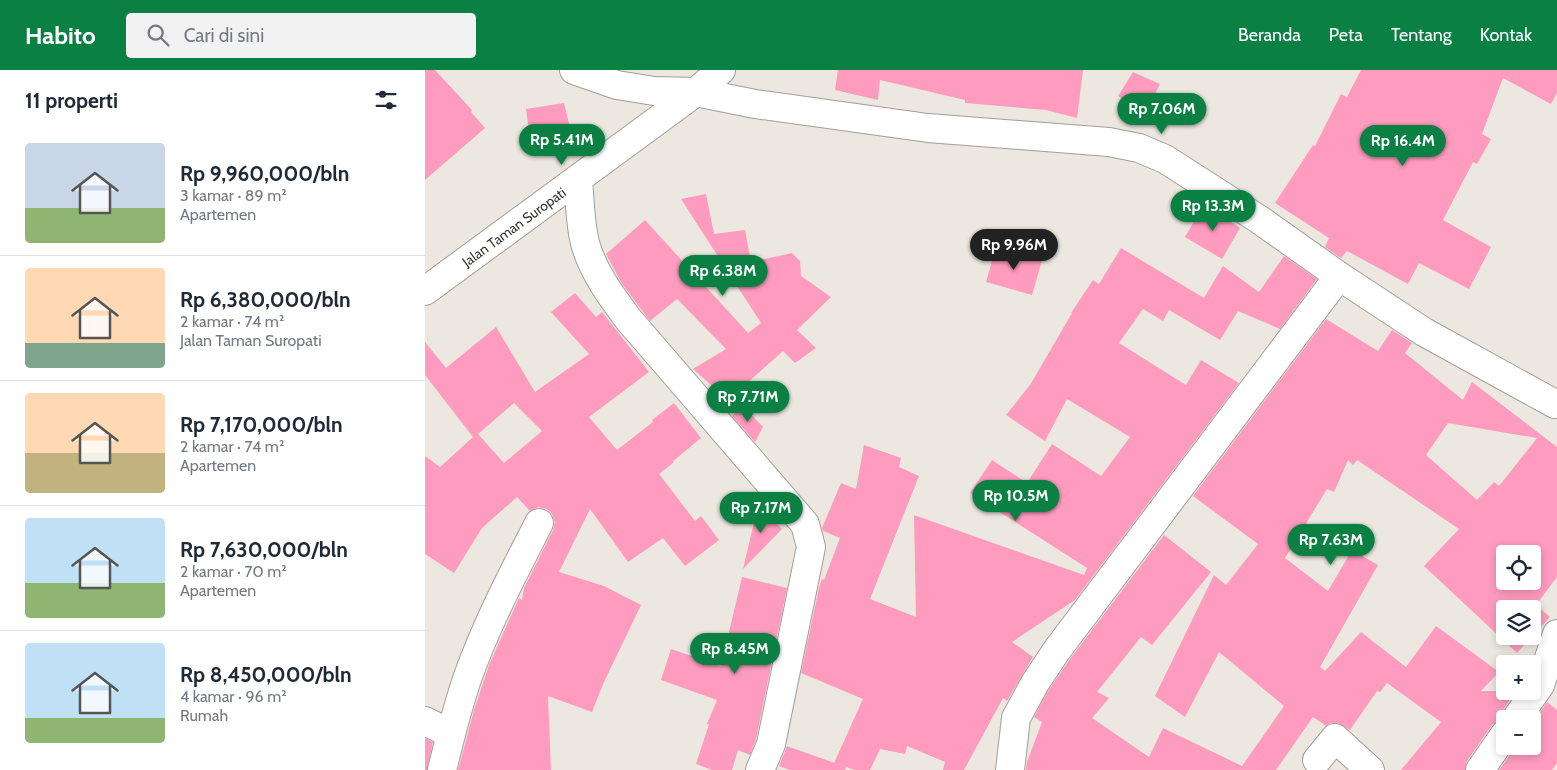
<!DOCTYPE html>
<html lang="id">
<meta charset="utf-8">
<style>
body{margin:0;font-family:Cabin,sans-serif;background:#f2f2f3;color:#1f2937;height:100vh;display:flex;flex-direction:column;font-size:19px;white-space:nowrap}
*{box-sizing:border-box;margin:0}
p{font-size:16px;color:#747a83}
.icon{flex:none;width:28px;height:28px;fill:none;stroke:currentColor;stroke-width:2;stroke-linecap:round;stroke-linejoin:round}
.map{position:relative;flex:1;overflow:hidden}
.side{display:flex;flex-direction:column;background:#fff;width:425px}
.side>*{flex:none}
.buttons{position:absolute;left:1071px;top:475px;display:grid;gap:10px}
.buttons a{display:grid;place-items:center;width:45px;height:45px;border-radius:5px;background:#fff;box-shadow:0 2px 8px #0003;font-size:25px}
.price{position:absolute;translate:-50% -42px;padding:0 11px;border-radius:18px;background:#0b8043;color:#fff;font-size:16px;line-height:32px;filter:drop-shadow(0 1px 2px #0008)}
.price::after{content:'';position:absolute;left:50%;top:30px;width:15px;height:11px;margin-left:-8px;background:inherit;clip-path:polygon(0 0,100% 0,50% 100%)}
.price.current{background:#222;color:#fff}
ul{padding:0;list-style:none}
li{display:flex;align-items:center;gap:15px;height:125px;padding:0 25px}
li+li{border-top:1px solid #e0e1e3}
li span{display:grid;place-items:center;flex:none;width:140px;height:100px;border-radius:5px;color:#555}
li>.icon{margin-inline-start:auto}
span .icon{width:60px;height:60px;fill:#fffc;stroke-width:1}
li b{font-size:21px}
h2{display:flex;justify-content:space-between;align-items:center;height:60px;padding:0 25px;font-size:21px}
header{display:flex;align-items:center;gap:30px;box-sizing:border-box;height:70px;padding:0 25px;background:#0b8043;color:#fff}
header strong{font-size:24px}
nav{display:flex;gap:28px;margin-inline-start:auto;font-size:18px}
.search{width:350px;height:45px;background:#f2f2f3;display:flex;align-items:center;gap:12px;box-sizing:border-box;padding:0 18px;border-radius:5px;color:#747a83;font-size:19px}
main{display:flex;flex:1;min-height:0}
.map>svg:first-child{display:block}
.building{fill:#fe9bbe;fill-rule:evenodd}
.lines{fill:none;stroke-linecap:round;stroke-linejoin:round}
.minor-casing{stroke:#a29e98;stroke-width:30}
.tertiary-casing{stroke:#a29e98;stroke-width:30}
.minor{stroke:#fff;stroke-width:28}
.tertiary{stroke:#fff;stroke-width:28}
.labels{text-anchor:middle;stroke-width:4;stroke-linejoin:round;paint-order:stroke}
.street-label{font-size:14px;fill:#343330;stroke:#fff}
</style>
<header>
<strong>Habito</strong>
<div class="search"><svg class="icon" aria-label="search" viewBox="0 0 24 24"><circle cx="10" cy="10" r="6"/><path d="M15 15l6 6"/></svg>Cari di sini</div>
<nav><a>Beranda</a><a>Peta</a><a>Tentang</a><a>Kontak</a></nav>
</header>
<main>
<section class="side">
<h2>11 properti<svg class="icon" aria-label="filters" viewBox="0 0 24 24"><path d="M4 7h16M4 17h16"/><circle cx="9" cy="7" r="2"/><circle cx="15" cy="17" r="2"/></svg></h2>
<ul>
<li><span style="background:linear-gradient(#c9d6e8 65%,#8fb573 0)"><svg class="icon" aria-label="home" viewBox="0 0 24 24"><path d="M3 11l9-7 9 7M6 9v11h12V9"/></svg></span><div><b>Rp 9,960,000/bln</b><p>3 kamar · 89 m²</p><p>Apartemen</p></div></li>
<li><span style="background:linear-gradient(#ffd9b3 75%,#7fa58c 0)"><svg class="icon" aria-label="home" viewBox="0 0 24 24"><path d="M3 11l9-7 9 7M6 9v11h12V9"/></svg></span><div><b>Rp 6,380,000/bln</b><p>2 kamar · 74 m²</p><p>Jalan Taman Suropati</p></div></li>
<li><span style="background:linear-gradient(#ffd9b3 60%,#c2b280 0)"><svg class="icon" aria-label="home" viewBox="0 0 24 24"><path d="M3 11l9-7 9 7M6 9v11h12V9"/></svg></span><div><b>Rp 7,170,000/bln</b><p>2 kamar · 74 m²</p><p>Apartemen</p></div></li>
<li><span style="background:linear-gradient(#bfe0f5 65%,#8fb573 0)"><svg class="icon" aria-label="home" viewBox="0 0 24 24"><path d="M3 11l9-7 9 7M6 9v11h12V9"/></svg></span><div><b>Rp 7,630,000/bln</b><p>2 kamar · 70 m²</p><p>Apartemen</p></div></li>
<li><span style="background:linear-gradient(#bfe0f5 75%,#8fb573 0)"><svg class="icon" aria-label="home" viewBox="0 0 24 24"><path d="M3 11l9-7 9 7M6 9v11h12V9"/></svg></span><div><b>Rp 8,450,000/bln</b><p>4 kamar · 96 m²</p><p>Rumah</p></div></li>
</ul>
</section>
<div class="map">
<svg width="1132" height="700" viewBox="0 0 1132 700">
<rect width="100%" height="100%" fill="#ece8e0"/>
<g class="building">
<path d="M0 0H10L47 40 46 42 60 58 0 110Z"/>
<path d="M413 0H658L652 48 621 40 540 33V30L455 10 453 30 410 20Z"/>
<path d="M936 0H1132V23L1126 34 1078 8 1057 64 1066 69 1052 94 1048 92 1018 150 1066 177 1044 219 994 193 983 214 922 181 916 188 900 177 904 168 850 133 888 75 890 76 916 24 922 27Z"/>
<path d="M708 2 735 14 721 43 693 26Z"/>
<path d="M139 33 147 66 105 70 101 39Z"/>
<path d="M281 124 289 164 320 160 326 192 367 183 375 191 376 206 406 227 372 260 391 278 370 293 358 281 303 330 268 299 301 279 252 229 225 251 197 214 181 184 220 150 323 263 336 253 256 129Z"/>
<path d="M779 134 815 158 797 189 760 167Z"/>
<path d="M571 177 617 190 607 225 561 212Z"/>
<path d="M696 178 779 228 798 196 834 222 859 186 892 209 855 259 813 241 795 270 744 240 738 251 718 239 694 273 761 315 776 290 814 313 650 530 587 572 608 587 582 631 578 628 539 700H518L520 692 482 676 480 684 455 679 445 700H430L409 693 438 629 376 603 394 518 397 509 399 510 415 468 398 461 397 458 416 413 431 419 439 375 476 388 474 397 494 406 445 529 491 547 489 445 659 505 662 498 545 423 567 390 602 413 627 374 676 406 705 367 642 329 620 371 581 345 605 315 647 243H646L668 210 674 214Z"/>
<path d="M150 223 171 247 177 242 224 302 164 347 192 380 228 352 227 350 249 333 276 368 248 391 249 392 234 404 270 451 276 446 294 470 260 496 238 468 203 492 165 439 134 502 179 516 216 535 178 614 167 642 123 626 126 700H33L49 640 64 595 94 528 97 530 99 518 128 460 130 452 127 444 122 439 113 437 105 441 92 427 57 458 29 503 0 484V386L15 397 48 367 0 305V272L21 298 71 257 110 322 164 284 126 242ZM89 333 117 361 79 393 53 364Z"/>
<path d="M901 249 953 281 967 260 987 273 980 283 1038 330 1047 312 1132 377V507L1111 535 1125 547 1108 566V539H1080V566H1107L1092 583 999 496 1034 459 932 390 928 395 923 390 909 422 902 419 860 488 903 521 927 480 953 495 895 597 900 601 936 562 981 597 1011 556 1074 602 1056 621H1091L1078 640 1076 649 1067 655 1042 691 1040 700H976L1016 652 962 613 955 622 952 621 925 660 913 653H905L901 656 888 647 851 700H601L602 692 617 652 609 647 623 621 645 589 739 465 786 502 727 575 716 567 672 622 684 628 667 648 724 687 738 658 817 696 859 636 794 582 760 647 730 626 789 505 801 515 833 474 768 426ZM1023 353 1112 368 1074 416 1069 412 1052 430 1001 385ZM1080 484H1108V511H1080Z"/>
<path d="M318 336 338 357 330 372 307 346Z"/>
<path d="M333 435 357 459 318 499Z"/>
<path d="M317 507 362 518 331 669 325 685 313 680 307 700H287L271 694 284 654H282L292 630 236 610 246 579 296 596Z"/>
<path d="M1122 632 1132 640V693L1127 700H1074L1091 676H1108V653Z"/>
<path d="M0 668 8 672 2 700H0Z"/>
<path d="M362 676 421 697 420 700H365L354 696Z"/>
</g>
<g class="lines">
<g class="minor-casing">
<g id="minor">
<path d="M149 0 192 15 229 21 271 22 330 34 503 58 684 72 714 78 740 89 835 150 914 206 999 262 1130 334 1132 333"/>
<path d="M153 110C155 131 155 153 160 173 168 202 186 226 204 250L380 454 386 477 346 674 335 700"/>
<path d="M1091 649 1115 615 1132 564"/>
<path d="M0 651 26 664 17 700"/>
<path d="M26 664C31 645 36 627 42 609 61 555 88 504 114 453"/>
<path d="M892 690 910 668 945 700"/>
<path d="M585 700 591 648 610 613 632 580 914 206"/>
<path d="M1055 700 1080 664"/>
</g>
</g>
<g class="tertiary-casing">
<path id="tertiary" d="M0 221 271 22 296 0"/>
</g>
<use href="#minor" class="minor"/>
<use href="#tertiary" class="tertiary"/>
</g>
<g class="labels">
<g class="street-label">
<text transform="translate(89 157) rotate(-36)" y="5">Jalan Taman Suropati</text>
</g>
</g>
</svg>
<div class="buttons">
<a><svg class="icon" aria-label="locate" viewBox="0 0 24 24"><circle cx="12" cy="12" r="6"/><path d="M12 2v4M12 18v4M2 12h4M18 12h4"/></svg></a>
<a><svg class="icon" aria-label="layers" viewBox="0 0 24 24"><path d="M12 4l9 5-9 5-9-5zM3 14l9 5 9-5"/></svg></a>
<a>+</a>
<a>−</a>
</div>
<b class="price" style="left:737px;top:65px">Rp 7.06M</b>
<b class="price" style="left:137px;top:96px">Rp 5.41M</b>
<b class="price" style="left:978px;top:97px">Rp 16.4M</b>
<b class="price" style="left:788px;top:162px">Rp 13.3M</b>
<b class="price current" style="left:589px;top:201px">Rp 9.96M</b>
<b class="price" style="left:298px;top:227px">Rp 6.38M</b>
<b class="price" style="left:323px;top:353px">Rp 7.71M</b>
<b class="price" style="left:591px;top:452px">Rp 10.5M</b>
<b class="price" style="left:336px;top:464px">Rp 7.17M</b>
<b class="price" style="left:906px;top:496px">Rp 7.63M</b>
<b class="price" style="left:310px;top:605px">Rp 8.45M</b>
</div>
</main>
